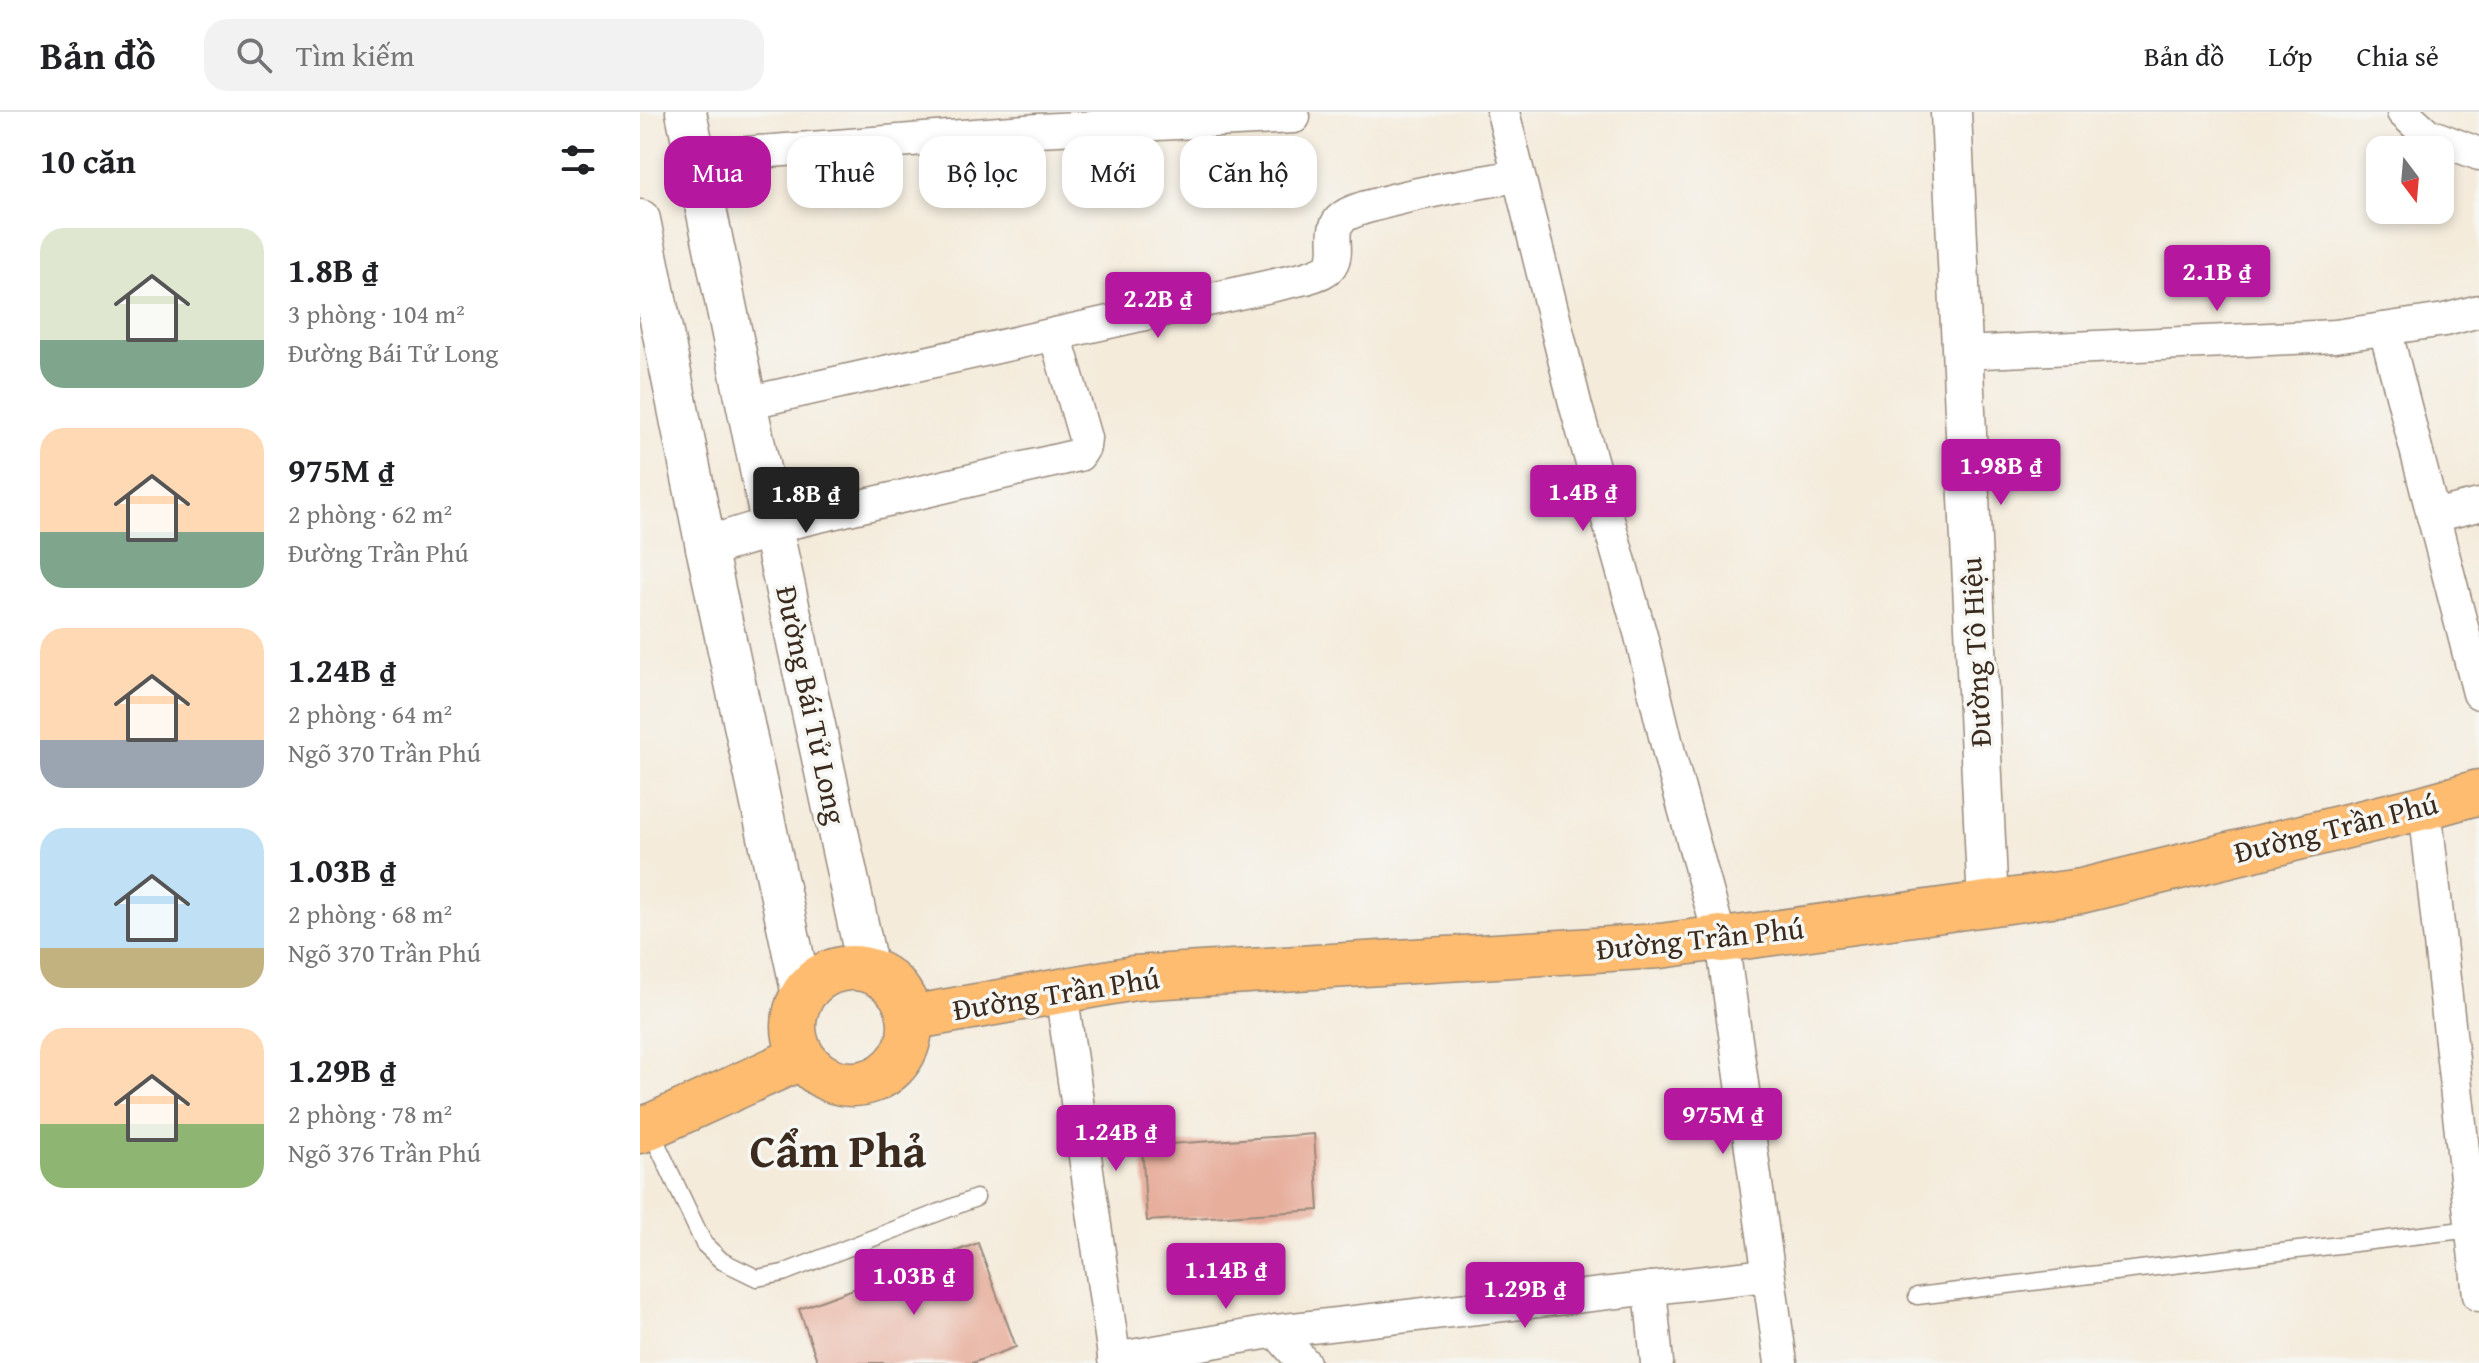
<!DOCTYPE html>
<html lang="vi">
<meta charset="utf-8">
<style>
body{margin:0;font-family:"Gentium Book Plus",serif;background:#f2f2f2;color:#202124;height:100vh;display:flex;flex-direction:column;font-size:30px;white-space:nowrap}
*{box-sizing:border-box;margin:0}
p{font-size:26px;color:#757577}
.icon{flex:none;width:44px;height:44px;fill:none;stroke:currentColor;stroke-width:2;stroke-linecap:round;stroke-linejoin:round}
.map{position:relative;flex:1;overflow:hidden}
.panel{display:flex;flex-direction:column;background:#fff;width:640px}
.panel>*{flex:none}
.banner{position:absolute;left:24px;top:24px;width:760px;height:72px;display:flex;gap:16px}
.needle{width:52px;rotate:164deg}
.controls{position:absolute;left:1726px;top:24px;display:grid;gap:16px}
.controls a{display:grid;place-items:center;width:88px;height:88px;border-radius:16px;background:#fff;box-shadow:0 4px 12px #0003;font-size:40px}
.price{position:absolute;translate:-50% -68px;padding:0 18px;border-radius:8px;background:#b5179e;color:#fff;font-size:26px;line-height:52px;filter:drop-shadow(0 2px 4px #0008)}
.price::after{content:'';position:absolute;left:50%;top:48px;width:24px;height:18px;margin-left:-12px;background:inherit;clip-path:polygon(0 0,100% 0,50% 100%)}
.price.on{background:#222;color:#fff}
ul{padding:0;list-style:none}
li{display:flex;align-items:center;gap:24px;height:200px;padding:0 40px}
li span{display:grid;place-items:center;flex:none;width:224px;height:160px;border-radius:24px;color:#555}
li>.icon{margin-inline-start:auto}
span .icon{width:96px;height:96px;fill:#fffc;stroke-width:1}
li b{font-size:34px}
h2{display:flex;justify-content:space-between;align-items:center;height:96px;padding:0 40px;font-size:34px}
.chip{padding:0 28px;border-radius:24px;background:#fff;box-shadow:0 4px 12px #0003;font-size:28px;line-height:72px}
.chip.on{background:#b5179e;color:#fff}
header{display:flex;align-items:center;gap:48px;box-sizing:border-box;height:112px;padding:0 40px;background:#fff;border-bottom:2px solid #e0e0e0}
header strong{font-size:38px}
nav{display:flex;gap:44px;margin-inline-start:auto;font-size:28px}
.search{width:560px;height:72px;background:#f2f2f2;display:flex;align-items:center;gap:20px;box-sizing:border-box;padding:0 28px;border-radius:24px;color:#757577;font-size:30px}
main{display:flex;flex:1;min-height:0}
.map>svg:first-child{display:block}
.building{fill:#e7ae9c}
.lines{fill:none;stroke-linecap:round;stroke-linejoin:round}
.service-casing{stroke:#988a7c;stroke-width:19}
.minor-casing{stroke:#988a7c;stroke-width:35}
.tertiary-casing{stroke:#988a7c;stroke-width:43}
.primary-casing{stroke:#988a7c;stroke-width:47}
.service{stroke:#fff;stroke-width:16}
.minor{stroke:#fff;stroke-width:32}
.tertiary{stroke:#fff;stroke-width:40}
.primary{stroke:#fdbc6f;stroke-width:44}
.labels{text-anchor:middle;stroke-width:7;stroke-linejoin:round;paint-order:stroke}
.street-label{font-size:30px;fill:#3b2a1e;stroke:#f6f6f2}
.town-label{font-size:46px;font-weight:bold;fill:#3b2a1e;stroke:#f6f6f2}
</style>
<header>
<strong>Bản đồ</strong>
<div class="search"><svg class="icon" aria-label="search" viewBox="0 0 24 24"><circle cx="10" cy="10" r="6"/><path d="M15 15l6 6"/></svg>Tìm kiếm</div>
<nav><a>Bản đồ</a><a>Lớp</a><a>Chia sẻ</a></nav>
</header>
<main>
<section class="panel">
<h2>10 căn<svg class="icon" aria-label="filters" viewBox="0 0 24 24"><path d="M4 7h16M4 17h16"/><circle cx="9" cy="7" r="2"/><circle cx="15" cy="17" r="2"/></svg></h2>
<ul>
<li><span style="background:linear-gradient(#dfe7d0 70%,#7fa58c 0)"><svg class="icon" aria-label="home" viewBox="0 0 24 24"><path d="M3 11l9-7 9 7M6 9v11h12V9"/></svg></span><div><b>1.8B ₫</b><p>3 phòng · 104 m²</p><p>Đường Bái Tử Long</p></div></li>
<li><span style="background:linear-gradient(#ffd9b3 65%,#7fa58c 0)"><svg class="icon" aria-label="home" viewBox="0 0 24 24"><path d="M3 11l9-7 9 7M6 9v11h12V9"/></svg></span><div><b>975M ₫</b><p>2 phòng · 62 m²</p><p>Đường Trần Phú</p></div></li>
<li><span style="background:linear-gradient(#ffd9b3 70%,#9aa5b1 0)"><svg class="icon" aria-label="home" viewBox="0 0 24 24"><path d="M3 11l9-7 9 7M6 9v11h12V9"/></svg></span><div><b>1.24B ₫</b><p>2 phòng · 64 m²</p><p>Ngõ 370 Trần Phú</p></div></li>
<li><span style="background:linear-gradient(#bfe0f5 75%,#c2b280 0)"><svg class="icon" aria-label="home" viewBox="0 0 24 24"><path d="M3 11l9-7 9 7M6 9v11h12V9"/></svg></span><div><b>1.03B ₫</b><p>2 phòng · 68 m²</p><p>Ngõ 370 Trần Phú</p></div></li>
<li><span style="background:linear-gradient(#ffd9b3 60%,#8fb573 0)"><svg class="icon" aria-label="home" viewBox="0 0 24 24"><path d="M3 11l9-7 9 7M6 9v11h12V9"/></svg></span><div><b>1.29B ₫</b><p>2 phòng · 78 m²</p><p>Ngõ 376 Trần Phú</p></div></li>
</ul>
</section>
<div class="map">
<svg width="1839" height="1251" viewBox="0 0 1839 1251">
<rect width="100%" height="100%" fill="#f6f6f2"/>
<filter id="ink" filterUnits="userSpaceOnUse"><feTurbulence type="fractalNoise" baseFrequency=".0125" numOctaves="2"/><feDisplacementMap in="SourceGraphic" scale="16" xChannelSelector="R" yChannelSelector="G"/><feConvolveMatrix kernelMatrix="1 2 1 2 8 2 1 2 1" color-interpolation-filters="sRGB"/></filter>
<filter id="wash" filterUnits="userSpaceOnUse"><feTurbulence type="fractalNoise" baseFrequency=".006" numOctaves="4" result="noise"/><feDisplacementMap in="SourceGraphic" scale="32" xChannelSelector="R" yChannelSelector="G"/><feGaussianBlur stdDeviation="1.8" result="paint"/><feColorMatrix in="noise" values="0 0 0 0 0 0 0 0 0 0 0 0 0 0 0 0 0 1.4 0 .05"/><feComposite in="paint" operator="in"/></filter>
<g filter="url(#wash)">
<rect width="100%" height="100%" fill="#f4ebdb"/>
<g id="blocks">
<g class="building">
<path d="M674 1022 679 1098 507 1109 502 1034Z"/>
<path d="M338 1131 376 1235 332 1251H178L159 1197Z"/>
</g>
</g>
</g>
<g filter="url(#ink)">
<use href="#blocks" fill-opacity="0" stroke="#988a7c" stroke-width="2"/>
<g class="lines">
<g class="service-casing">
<g id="service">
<path d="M9 1015 64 1132 82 1149 117 1166 143 1161 336 1086"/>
<path d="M1277 1184 1831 1117"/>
</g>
</g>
<g class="minor-casing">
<g id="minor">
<path d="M863 0 936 295 1001 524 1030 645 1080 826"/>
<path d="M1763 0 1787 22 1839 42"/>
<path d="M55 45 398 18 654 5"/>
<path d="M1745 217 1839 581"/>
<path d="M1322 241 1695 224 1805 208 1839 199"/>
<path d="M106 291 666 166C674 163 688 160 692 151 700 136 687 117 703 105 713 98 726 95 738 92 784 79 831 72 878 64"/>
<path d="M1793 404 1839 393"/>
<path d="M132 415 439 343 444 335 445 326 415 222"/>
<path d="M1785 695 1839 1183"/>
<path d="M1082 828 1141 1251"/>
<path d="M421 879 475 1251"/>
<path d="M1010 1176 1017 1251"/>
<path d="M636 1219 1127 1163"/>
<path d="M474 1247 636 1219 664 1251"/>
</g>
</g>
<g class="tertiary-casing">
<g id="tertiary">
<path d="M46 0 132 415 228 858"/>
<path d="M1311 0 1348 793"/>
<path d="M0 108 66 435 162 883"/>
<path d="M66 435 132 415"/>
</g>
</g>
<g class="primary-casing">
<g id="primary">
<circle cx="212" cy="914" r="58"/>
<path d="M270 906 494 866 1020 834 1080 826 1082 828 1441 779 1785 695 1839 680"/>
<path d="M0 1019 162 945"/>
</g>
</g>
<use href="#service" class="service"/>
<use href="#minor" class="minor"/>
<use href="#tertiary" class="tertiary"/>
<use href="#primary" class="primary"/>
</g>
</g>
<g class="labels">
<g class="street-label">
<text transform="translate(1336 540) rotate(-93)" y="10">Đường Tô Hiệu</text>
<text transform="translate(171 593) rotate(78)" y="10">Đường Bái Tử Long</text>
<text transform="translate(1696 716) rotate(-14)" y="10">Đường Trần Phú</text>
<text transform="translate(1060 827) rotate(-6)" y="10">Đường Trần Phú</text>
<text transform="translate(416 882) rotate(-9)" y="10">Đường Trần Phú</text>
</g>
<g class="town-label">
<text x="198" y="1055">Cẩm Phả</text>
</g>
</g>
</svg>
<div class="controls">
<a><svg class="needle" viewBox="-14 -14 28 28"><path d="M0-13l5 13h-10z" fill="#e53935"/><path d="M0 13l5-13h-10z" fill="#757577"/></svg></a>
</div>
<b class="price" style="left:1577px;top:201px">2.1B ₫</b>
<b class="price" style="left:518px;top:228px">2.2B ₫</b>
<b class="price" style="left:1361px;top:395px">1.98B ₫</b>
<b class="price" style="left:943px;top:421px">1.4B ₫</b>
<b class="price on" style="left:166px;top:423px">1.8B ₫</b>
<b class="price" style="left:1083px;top:1044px">975M ₫</b>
<b class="price" style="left:476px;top:1061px">1.24B ₫</b>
<b class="price" style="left:586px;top:1199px">1.14B ₫</b>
<b class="price" style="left:274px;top:1205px">1.03B ₫</b>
<b class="price" style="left:885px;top:1218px">1.29B ₫</b>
<div class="banner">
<a class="chip on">Mua</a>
<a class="chip">Thuê</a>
<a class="chip">Bộ lọc</a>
<a class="chip">Mới</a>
<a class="chip">Căn hộ</a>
</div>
</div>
</main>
